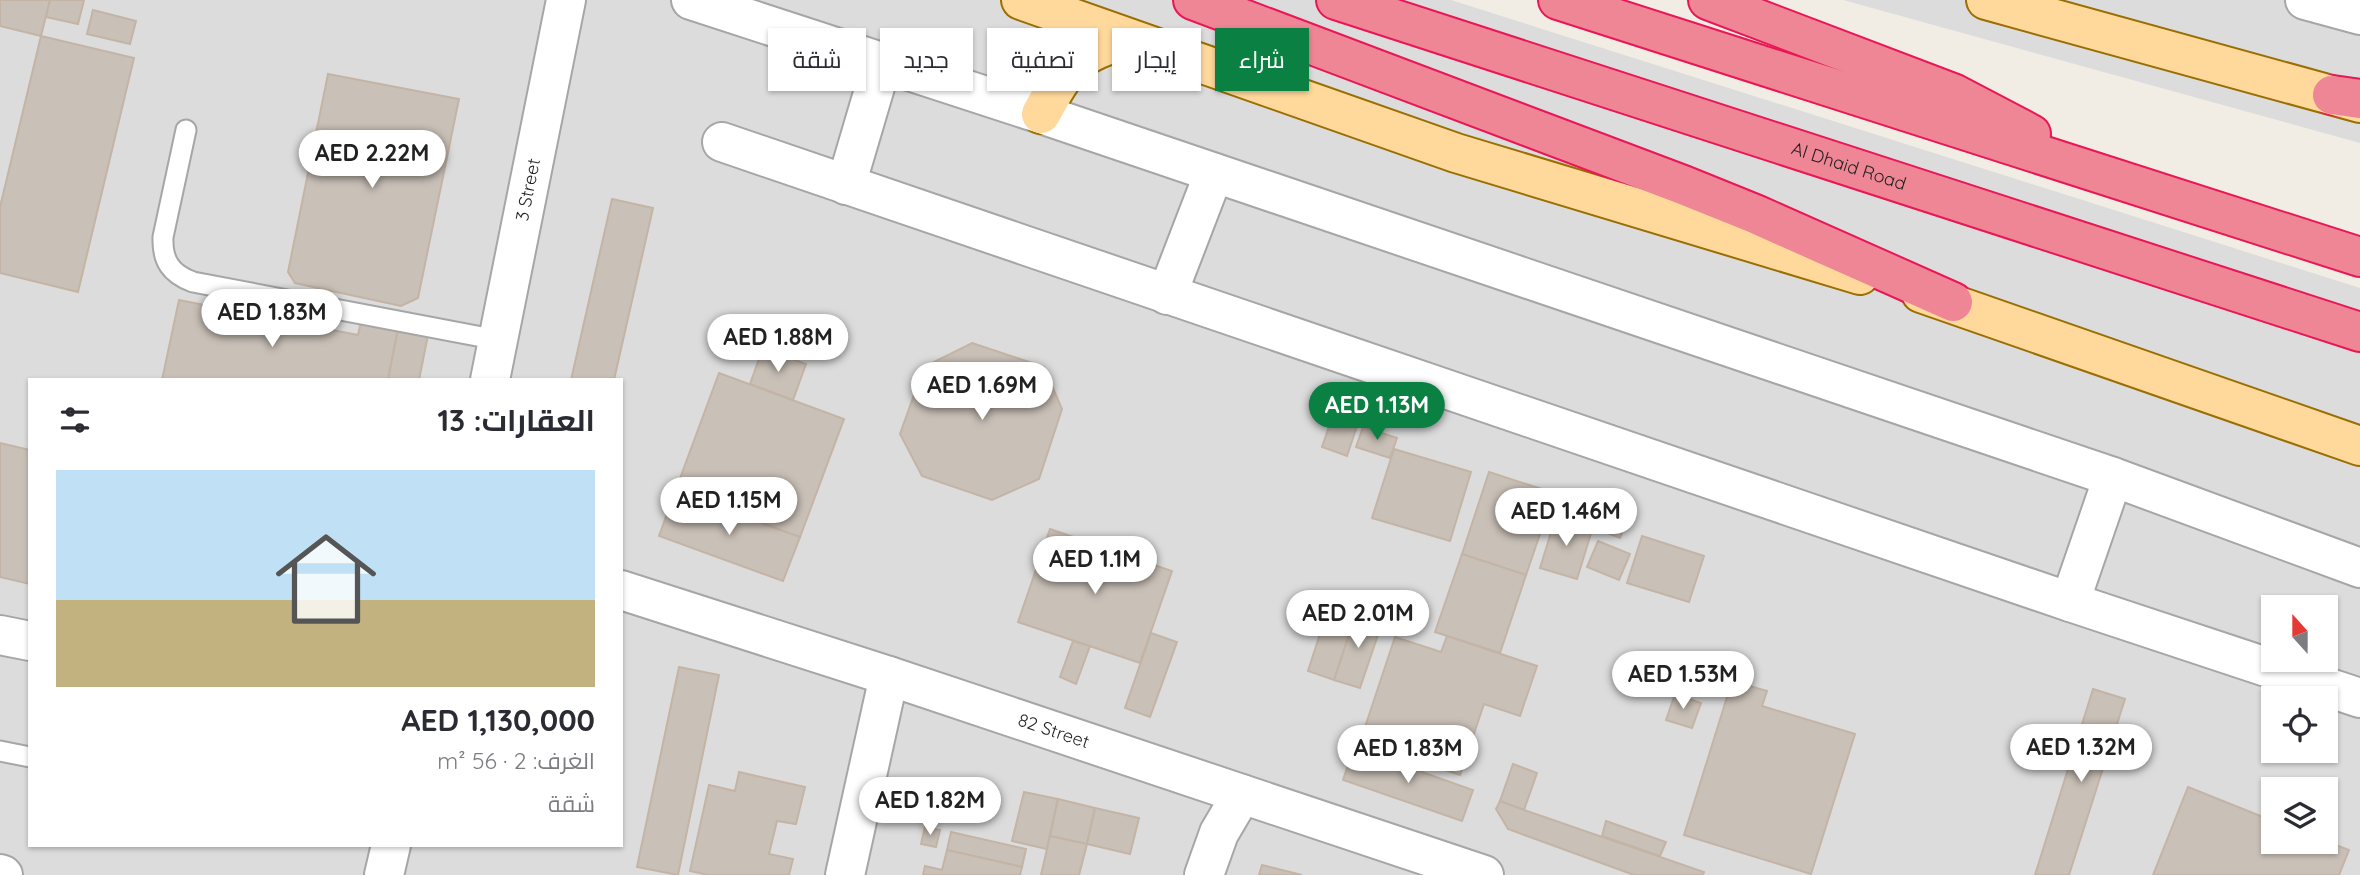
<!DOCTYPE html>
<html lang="ar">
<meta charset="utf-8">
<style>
body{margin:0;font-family:Quicksand,Cairo,sans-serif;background:#f7f7f7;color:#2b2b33;direction:rtl;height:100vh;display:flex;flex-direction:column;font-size:26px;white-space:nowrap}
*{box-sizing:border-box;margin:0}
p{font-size:23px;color:#7c7c81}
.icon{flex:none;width:38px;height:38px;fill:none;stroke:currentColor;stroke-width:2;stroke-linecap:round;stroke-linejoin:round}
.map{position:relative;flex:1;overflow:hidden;direction:ltr}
.sheet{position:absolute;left:28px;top:378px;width:595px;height:469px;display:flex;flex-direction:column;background:#fff;border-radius:0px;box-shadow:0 2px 5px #0004;direction:rtl}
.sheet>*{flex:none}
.banner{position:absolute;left:644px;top:28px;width:665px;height:63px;direction:rtl;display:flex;gap:14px}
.needle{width:46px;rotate:339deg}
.tools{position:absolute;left:2261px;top:595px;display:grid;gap:14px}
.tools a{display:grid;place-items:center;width:77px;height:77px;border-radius:0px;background:#fff;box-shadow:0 2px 5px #0004;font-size:35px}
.price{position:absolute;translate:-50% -60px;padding:0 16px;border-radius:24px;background:#fff;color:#222;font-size:23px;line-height:46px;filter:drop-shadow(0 2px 4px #0008)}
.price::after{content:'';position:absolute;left:50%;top:42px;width:21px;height:16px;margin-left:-10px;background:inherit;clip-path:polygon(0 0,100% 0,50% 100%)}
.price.active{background:#0b8043;color:#fff}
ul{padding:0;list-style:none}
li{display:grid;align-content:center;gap:14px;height:371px;padding:0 28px}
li+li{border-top:2px solid #e1e1e2}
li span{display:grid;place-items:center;height:217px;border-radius:0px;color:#555}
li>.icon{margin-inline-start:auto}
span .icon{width:126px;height:126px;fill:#fffc;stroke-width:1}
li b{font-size:30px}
h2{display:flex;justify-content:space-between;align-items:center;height:84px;padding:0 28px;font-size:30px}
.pill{padding:0 24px;border-radius:0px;background:#fff;box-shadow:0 2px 5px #0004;font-size:24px;line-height:63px}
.pill.active{background:#0b8043;color:#fff}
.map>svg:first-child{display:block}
.residential{fill:#dddcdc;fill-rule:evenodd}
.building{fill:#c9c0b7;stroke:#c4b4a5;stroke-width:2}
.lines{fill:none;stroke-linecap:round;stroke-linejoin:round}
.lane-casing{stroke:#a6a6a6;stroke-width:23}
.street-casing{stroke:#a6a6a6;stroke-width:42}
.primary-casing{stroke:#9a6e00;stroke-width:42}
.highway-casing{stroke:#ea1655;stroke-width:42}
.lane{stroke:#fff;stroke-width:19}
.street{stroke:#fff;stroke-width:38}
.primary{stroke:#ffd89b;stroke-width:38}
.highway{stroke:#ee8695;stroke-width:38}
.labels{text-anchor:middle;stroke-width:6;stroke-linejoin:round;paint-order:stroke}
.street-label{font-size:18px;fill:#1f1f1f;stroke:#fff}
</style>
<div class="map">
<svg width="2360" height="875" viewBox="0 0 2360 875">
<rect width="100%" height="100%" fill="#f1ede4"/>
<g class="residential">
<path d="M0 0H1451L2360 288V875H0ZM30 380H621V845H30ZM2273 607H2326V660H2273ZM2273 698H2326V751H2273ZM2273 789H2326V842H2273Z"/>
<path d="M1843 0H2360V143Z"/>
</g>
<g class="building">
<path d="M0 0H50L41 36 0 26Z"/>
<path d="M50 0H84L78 24 46 17Z"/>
<path d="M93 10 136 21 130 44 87 34Z"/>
<path d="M41 36 134 58 78 292 0 273V207Z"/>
<path d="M328 74 459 99 418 298 401 306 295 283 288 272Z"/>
<path d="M612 199 653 208 614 380H571Z"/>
<path d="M179 300 358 335 361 322 398 329 388 380H162Z"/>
<path d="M398 329 428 335 419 380H388Z"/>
<path d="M972 343 1044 367 1062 409 1039 479 992 500 922 476 900 434 924 367Z"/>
<path d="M763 348 806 364 793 400 750 384Z"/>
<path d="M719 373 844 419 800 537 675 492Z"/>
<path d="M1334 412 1359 420 1347 456 1322 447Z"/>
<path d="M1363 427 1397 438 1390 458 1356 447Z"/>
<path d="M0 443 30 450V584L0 577Z"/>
<path d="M1394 449 1471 472 1450 541 1372 518Z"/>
<path d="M1489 472 1554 493 1526 575 1462 554Z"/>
<path d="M675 492 800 537 783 581 659 536Z"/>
<path d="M1612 503 1631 509 1620 538 1602 531Z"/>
<path d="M1556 516 1593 527 1577 579 1540 568Z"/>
<path d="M1050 529 1172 571 1140 663 1018 622Z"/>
<path d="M1642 536 1704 556 1689 602 1627 583Z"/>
<path d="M1598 541 1630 554 1619 580 1587 567Z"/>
<path d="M1462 554 1526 575 1500 653 1435 632Z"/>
<path d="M1330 603 1357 611 1334 680 1308 671Z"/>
<path d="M1357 611 1383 620 1360 688 1334 680Z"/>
<path d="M1151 633 1177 642 1150 717 1125 708Z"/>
<path d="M1447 636 1537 666 1520 716 1484 704 1460 775 1360 742 1395 637 1441 652Z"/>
<path d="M1073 641 1090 646 1076 684 1060 677Z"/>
<path d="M679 667 719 675 678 875 637 867Z"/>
<path d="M1732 681 1767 691 1762 706 1855 734 1811 874 1684 835Z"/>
<path d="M2093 689 2125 699 2069 875H2035Z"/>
<path d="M1675 694 1701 703 1692 728 1666 720Z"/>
<path d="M1354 748 1473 790 1462 821 1343 780Z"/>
<path d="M1513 764 1537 773 1524 810 1500 801Z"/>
<path d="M739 772 805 787 796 824 777 821 769 854 793 859 789 875H708L690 871 709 785 735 791Z"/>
<path d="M2188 787 2273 821V842L2326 841 2349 850 2339 875H2153Z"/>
<path d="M1024 792 1058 799 1047 849 1012 841Z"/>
<path d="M1058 799 1095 808 1087 844 1050 836Z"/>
<path d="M1500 801 1524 810 1704 872 1703 875H1634L1508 829 1496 809Z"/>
<path d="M1095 808 1139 818 1130 854 1087 844Z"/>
<path d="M1606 821 1666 842 1660 856 1602 836Z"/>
<path d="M925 827 940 830 936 847 921 844Z"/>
<path d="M951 832 1026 849 1022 867 947 850Z"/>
<path d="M1050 836 1087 844 1079 875H1041Z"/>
<path d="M947 850 1022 867 1020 875H923L925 866 942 870Z"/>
<path d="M1262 865 1302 875H1259Z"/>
</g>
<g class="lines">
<g class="lane-casing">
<g id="lane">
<path d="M186 130 163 237C162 261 171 274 193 282L498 340"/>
<path d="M0 751 30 757"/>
</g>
</g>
<g class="street-casing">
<g id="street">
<path d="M691 0 1041 114 2113 477 2360 568"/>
<path d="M2305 0 2360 15"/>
<path d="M722 142 2070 602 2360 698"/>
<path d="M846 185 882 63"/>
<path d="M1167 295 1214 173"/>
<path id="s1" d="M490 380 566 0"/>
<path id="s2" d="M621 590 889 676 1484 875"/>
<path d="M2070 602 2113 477"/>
<path d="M0 635 30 641"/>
<path d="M0 874 3 875"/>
<path d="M384 875 391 845"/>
<path d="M845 875 889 676"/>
<path d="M1204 875 1219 833 1242 794"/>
</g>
</g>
<g class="primary-casing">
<g id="primary">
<path d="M1021 0 1456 153 1860 275"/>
<path d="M1986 0 2360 103"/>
<path d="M1041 114C1066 68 1075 52 1129 39"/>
<path d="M1921 293 2360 446"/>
</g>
</g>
<g class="highway-casing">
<g id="highway">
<path d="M1193 0 1683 185 1755 214 1953 302"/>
<path id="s3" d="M1336 0 2360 332"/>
<path d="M1558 0 2360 257"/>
<path d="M1708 0 1955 94 2031 134"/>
<path d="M2332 95 2360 99"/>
</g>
</g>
<use href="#lane" class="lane"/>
<use href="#street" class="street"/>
<use href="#primary" class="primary"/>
<use href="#highway" class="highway"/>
</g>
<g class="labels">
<g class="street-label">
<text dy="6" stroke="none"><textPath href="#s3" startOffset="539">Al Dhaid Road</textPath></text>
<text dy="6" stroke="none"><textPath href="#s1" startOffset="194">3 Street</textPath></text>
<text dy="6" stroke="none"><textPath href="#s2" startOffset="455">82 Street</textPath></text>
</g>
</g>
</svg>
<div class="tools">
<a><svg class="needle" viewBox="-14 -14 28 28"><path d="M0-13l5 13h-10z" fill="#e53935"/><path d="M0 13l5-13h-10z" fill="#7c7c81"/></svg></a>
<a><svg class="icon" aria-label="locate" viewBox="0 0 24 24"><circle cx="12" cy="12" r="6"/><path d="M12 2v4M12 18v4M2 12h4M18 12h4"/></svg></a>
<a><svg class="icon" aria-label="layers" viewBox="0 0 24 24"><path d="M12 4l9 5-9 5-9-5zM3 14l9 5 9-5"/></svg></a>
</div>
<b class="price" style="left:372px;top:190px">AED 2.22M</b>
<b class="price" style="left:272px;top:349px">AED 1.83M</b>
<b class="price" style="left:778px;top:374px">AED 1.88M</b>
<b class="price" style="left:982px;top:422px">AED 1.69M</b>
<b class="price active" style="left:1377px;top:442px">AED 1.13M</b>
<b class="price" style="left:729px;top:537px">AED 1.15M</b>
<b class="price" style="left:1566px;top:548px">AED 1.46M</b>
<b class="price" style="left:1095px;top:596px">AED 1.1M</b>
<b class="price" style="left:1358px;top:650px">AED 2.01M</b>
<b class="price" style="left:1683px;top:711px">AED 1.53M</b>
<b class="price" style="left:2081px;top:784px">AED 1.32M</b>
<b class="price" style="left:1408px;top:785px">AED 1.83M</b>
<b class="price" style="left:930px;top:837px">AED 1.82M</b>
<div class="banner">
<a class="pill active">شراء</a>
<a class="pill">إيجار</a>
<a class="pill">تصفية</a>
<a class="pill">جديد</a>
<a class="pill">شقة</a>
</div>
<section class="sheet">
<h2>العقارات: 13<svg class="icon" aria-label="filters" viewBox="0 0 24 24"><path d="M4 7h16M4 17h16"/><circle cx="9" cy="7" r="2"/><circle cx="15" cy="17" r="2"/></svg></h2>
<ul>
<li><span style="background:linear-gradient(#bfe0f5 60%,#c2b280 0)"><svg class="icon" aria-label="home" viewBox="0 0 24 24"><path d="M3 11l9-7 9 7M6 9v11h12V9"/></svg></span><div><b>AED 1,130,000</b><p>الغرف: 2 · 56 m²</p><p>شقة</p></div></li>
</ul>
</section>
</div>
